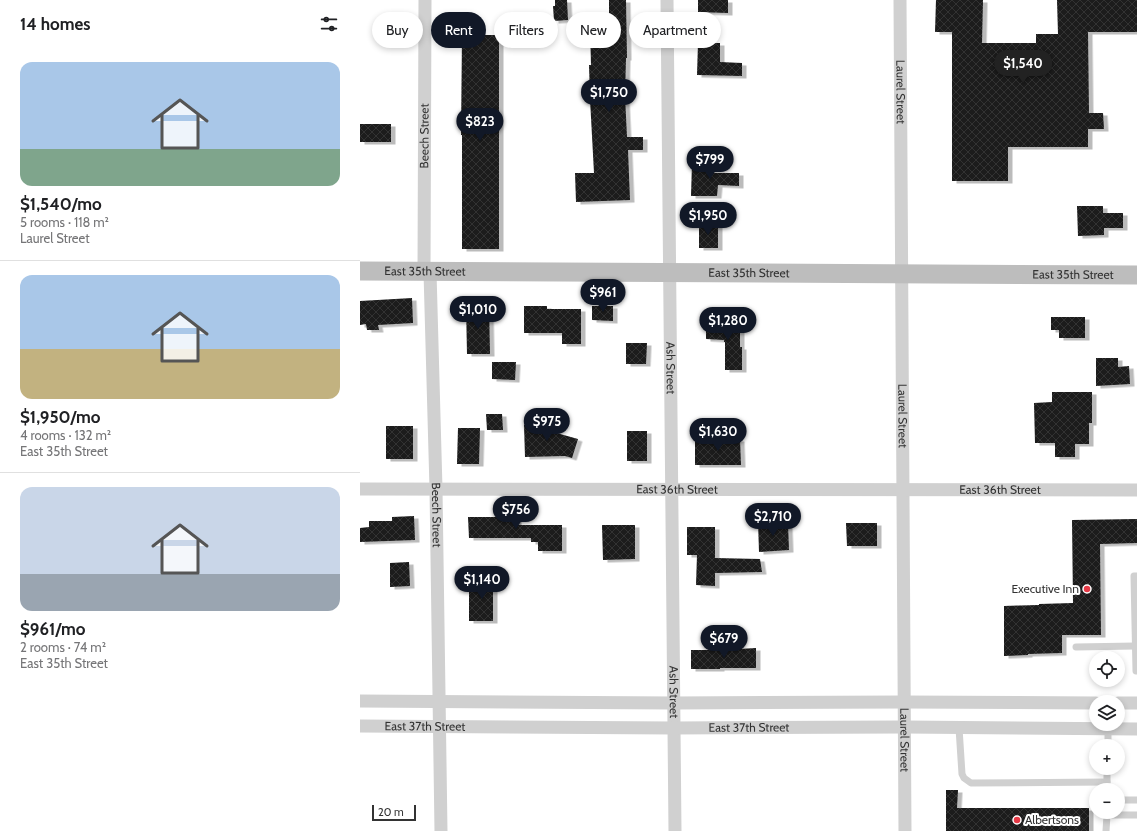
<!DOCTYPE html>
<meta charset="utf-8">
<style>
body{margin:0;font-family:Cabin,sans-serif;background:#f2f2f2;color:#202124;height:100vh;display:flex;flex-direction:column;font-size:15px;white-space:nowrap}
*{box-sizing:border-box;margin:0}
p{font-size:13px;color:#757577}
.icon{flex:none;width:22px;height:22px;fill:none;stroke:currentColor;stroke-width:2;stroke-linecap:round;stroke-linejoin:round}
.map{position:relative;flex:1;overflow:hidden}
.sheet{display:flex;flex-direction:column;background:#fff;width:360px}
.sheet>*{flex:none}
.guide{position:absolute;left:12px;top:12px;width:380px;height:36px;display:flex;gap:8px}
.buttons{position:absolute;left:729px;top:651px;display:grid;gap:8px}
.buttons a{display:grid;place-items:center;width:36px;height:36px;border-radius:50%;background:#fff;box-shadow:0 2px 6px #0003;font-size:20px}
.scale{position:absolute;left:12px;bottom:10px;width:44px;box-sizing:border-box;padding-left:4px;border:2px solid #333;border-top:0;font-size:11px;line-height:14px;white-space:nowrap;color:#333;-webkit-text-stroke:3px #fff;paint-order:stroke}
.price{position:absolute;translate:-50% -34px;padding:0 9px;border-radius:14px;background:#111827;color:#fff;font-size:13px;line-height:26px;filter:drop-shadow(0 1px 2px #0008)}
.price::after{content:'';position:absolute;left:50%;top:24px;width:12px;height:9px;margin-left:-6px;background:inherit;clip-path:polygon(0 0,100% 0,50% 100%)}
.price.active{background:#222;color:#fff}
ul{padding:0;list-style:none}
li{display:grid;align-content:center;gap:8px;height:212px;padding:0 20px}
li+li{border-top:1px solid #e0e0e0}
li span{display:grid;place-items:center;height:124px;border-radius:12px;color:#555}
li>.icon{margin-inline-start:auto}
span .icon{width:72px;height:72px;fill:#fffc;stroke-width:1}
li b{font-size:17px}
h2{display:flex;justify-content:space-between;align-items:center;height:48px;padding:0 20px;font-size:17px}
.chip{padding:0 14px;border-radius:18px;background:#fff;box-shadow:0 2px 6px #0003;font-size:14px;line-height:36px}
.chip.active{background:#111827;color:#fff}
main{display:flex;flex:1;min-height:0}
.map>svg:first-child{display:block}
.building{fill:url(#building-cross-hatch);filter:url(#shadow)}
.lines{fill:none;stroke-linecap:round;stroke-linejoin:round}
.lane{stroke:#d0d0d0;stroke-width:7}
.street{stroke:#d0d0d0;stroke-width:13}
.secondary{stroke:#bdbdbd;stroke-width:19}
.poi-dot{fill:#e63946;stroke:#fff;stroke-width:1.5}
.labels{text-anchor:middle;stroke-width:4;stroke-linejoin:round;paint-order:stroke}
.street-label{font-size:12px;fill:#333;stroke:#fff}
.poi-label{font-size:12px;fill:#333;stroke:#fff;text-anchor:end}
</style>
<main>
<section class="sheet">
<h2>14 homes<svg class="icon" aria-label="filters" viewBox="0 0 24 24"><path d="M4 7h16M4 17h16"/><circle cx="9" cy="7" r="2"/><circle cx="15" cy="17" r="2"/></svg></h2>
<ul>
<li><span style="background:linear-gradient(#a9c7e8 70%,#7fa58c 0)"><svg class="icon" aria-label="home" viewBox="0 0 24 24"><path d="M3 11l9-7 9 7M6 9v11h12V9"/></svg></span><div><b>$1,540/mo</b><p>5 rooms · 118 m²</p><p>Laurel Street</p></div></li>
<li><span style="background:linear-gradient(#a9c7e8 60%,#c2b280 0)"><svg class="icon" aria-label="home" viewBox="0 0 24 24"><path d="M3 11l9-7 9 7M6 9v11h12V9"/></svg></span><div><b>$1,950/mo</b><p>4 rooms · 132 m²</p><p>East 35th Street</p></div></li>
<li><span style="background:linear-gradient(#c9d6e8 70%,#9aa5b1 0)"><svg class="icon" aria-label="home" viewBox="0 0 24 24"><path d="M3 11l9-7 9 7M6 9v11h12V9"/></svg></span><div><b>$961/mo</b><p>2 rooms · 74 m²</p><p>East 35th Street</p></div></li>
</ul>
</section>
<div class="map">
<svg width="777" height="831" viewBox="0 0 777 831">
<defs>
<pattern id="building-cross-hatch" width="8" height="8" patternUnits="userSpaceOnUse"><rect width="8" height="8" fill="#1a1a1a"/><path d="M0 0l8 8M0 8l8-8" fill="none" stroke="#333"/></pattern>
<filter id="shadow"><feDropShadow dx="4.5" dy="2.5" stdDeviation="0" flood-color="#0004"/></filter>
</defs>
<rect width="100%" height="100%" fill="#fff"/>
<g class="building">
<path d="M195 0H207L208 20 194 21 193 6H195Z"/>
<path d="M249 0H266L267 58H266L265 96 267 137H283V150H268L270 200 216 202 215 173H234L230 99 229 65H231L230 28H249Z"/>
<path d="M338 0H368V13L338 12Z"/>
<path d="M576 0H623L622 43H676V34H698L697 0H777V32H728L729 113H743L744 129H728V147H648V181H592V32H575Z"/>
<path d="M102 35H139V249H102V135H101Z"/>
<path d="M338 43H360V62L382 63V76L337 75Z"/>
<rect x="0" y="124" width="31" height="18"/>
<path d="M332 163 350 164V173H379V186L358 185 357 196H331Z"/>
<path d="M717 206H743V213H763V228H744V235L718 236Z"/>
<rect x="339" y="224" width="19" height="24"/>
<path d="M52 298 53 323 18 325 19 330H7L6 324 0 325V301Z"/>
<path d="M106 305H129L130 354H107Z"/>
<path d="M164 306H187V309H221V344H202V333H164Z"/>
<path d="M232 306H253V321L232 320Z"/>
<path d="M691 317H725V338H699V330H691Z"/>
<path d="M346 321H380V347H382V370H365V342H364V340L346 339Z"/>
<path d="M266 343H287L286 364H266Z"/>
<path d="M736 358H758V367L769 366 770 384 736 386Z"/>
<path d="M132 362H156L155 380 132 379Z"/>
<path d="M692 392H732V423H729V444H715V457H695V443H675L674 403 692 402Z"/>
<path d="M126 414H142L143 430H127Z"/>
<path d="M192 424 193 432 218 439 212 458 205 456 165 457 164 425Z"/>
<rect x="26" y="426" width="27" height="33"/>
<path d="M98 428H120L119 464H97Z"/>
<rect x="267" y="431" width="20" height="30"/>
<path d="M380 439 381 465H335V440Z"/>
<path d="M157 506V525H202V551H178V542H171V538H109L108 517H143V507Z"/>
<path d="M54 516 55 540 0 542V528L9 527V521H32V517Z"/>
<path d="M777 519V543L740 544 741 635H702V653L668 654V655L644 656V606L679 605V604L713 603 712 520Z"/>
<path d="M412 521V525L428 524 429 550 399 552 398 522Z"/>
<path d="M486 523H517V546H487Z"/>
<path d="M242 525H275V559L243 560Z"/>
<path d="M327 527H355V558L400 559 402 572 355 573V586L336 585 337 555H327Z"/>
<path d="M49 562 50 586 30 587V563Z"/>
<path d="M115 577H133V621H109V587H115Z"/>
<path d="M396 648V668H360V669H331V650H360Z"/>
<path d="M586 790H598L597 808H729V831H586Z"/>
</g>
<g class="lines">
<g class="lane">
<path d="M716 647 775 646"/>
<path d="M776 671 774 576H777"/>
<path d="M599 728 602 774 604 778 611 783 747 782"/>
<path d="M748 746V729"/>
<path d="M747 790V768"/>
<path d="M758 800H777"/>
<path d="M746 831 747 815H777"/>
</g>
<g class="street">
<path id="s1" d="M307 0 315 831"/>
<path id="s2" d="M540 0 545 831"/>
<path id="s3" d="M64 272 65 0"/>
<path id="s4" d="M70 272 76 489 81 831"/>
<path id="s5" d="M0 489 777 490"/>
<path d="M0 701 314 703 544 702 736 703"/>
<path d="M758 703H777"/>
<path id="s6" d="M0 726 314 728 545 727 777 729"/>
</g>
<path class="secondary" id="s7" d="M0 271 777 275"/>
</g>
<g class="poi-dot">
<circle cx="727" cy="589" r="4"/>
<circle cx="657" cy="820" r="4"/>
</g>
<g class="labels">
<g class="street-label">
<text dy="4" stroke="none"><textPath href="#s2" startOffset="92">Laurel Street</textPath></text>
<text dy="4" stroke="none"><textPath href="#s3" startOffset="136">Beech Street</textPath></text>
<text dy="4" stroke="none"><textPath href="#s7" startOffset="65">East 35th Street</textPath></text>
<text dy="4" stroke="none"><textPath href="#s7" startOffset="389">East 35th Street</textPath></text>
<text dy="4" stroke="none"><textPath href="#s7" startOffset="713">East 35th Street</textPath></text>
<text dy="4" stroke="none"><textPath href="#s1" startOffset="368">Ash Street</textPath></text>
<text dy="4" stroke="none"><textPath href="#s2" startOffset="416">Laurel Street</textPath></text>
<text dy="4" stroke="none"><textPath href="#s5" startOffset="317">East 36th Street</textPath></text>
<text dy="4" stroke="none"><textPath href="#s5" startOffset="640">East 36th Street</textPath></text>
<text dy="4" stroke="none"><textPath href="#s4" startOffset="243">Beech Street</textPath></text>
<text dy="4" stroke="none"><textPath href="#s1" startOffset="692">Ash Street</textPath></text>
<text dy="4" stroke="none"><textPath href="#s6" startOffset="65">East 37th Street</textPath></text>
<text dy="4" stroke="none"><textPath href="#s6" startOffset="389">East 37th Street</textPath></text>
<text dy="4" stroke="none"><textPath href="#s2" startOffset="740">Laurel Street</textPath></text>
</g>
<g class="poi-label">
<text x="719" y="593">Executive Inn</text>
<text x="665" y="824" text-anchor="start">Albertsons</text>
</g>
</g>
</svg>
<div class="buttons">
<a><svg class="icon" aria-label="locate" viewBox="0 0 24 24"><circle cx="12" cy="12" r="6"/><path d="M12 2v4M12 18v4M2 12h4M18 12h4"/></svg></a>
<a><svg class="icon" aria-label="layers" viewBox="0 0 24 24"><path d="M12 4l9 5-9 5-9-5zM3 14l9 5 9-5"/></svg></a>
<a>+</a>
<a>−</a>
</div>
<div class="scale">20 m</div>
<b class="price active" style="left:663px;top:84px">$1,540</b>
<b class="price" style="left:249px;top:113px">$1,750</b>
<b class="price" style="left:120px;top:142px">$823</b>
<b class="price" style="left:350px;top:180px">$799</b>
<b class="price" style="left:348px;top:236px">$1,950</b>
<b class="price" style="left:243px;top:313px">$961</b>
<b class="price" style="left:118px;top:330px">$1,010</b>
<b class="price" style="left:368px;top:341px">$1,280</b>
<b class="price" style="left:187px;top:442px">$975</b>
<b class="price" style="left:358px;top:452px">$1,630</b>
<b class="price" style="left:156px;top:530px">$756</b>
<b class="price" style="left:413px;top:537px">$2,710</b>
<b class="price" style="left:122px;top:600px">$1,140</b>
<b class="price" style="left:364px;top:659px">$679</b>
<div class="guide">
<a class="chip">Buy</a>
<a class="chip active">Rent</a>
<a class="chip">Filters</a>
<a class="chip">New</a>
<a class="chip">Apartment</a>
</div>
</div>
</main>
